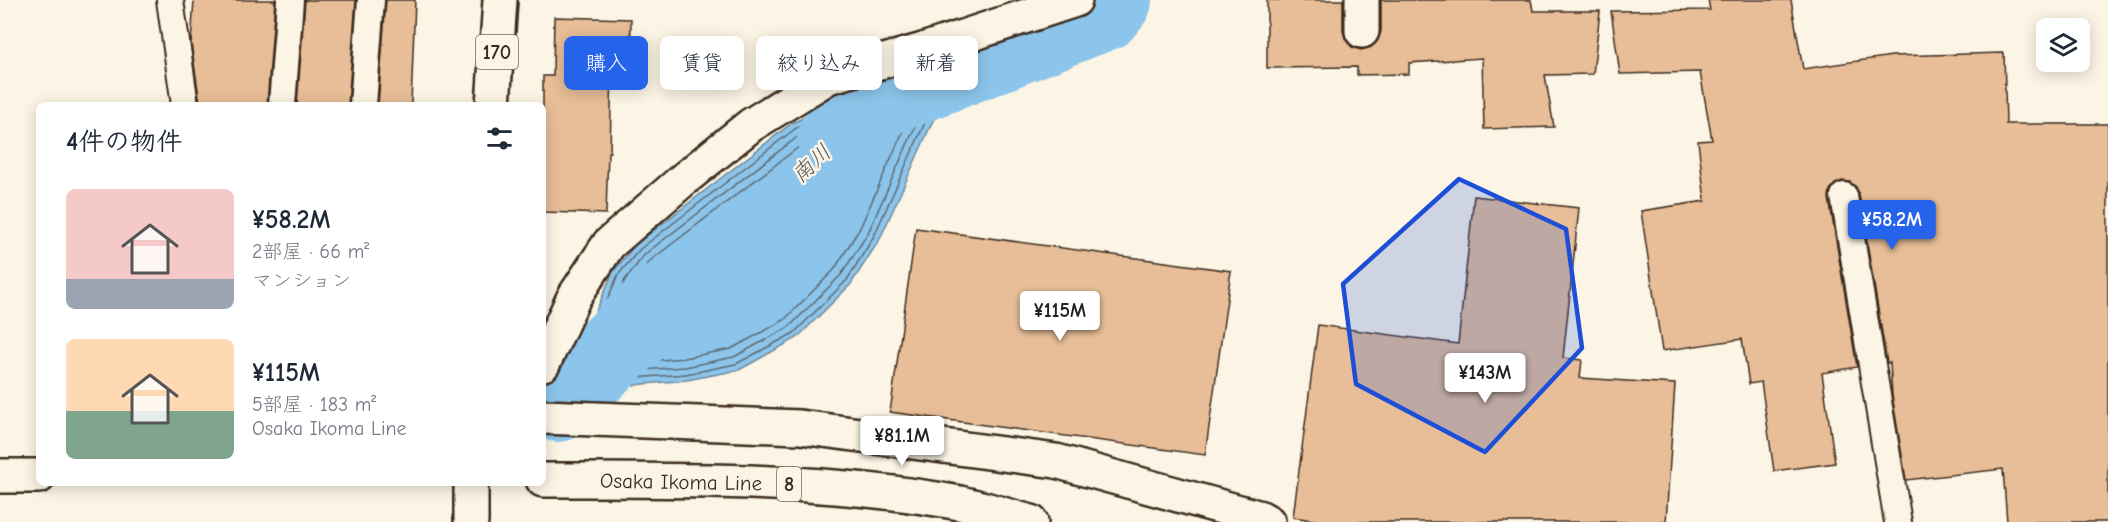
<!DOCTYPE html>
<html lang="ja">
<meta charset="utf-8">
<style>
body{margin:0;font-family:"Comic Neue","Klee One",sans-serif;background:#f2f2f3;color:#1f2937;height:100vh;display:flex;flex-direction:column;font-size:22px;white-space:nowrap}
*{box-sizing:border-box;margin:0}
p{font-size:20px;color:#747a83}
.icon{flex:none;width:33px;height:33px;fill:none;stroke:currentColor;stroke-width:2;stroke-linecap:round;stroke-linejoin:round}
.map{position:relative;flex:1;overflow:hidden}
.details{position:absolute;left:36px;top:102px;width:510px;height:384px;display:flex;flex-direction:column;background:#fff;border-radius:9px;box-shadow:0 3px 15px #0003}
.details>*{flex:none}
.hud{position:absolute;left:564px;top:36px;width:570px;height:54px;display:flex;gap:12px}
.fabs{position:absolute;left:2036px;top:18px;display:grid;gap:12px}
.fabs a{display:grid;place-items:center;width:54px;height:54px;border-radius:9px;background:#fff;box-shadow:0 3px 15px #0003;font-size:30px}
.price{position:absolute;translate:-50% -51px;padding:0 14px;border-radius:6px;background:#fff;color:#222;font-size:20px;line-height:39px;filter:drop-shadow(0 2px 3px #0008)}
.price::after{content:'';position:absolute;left:50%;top:36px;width:18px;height:14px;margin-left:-9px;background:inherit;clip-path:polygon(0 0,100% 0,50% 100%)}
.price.active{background:#2563eb;color:#fff}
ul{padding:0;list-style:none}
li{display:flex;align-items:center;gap:18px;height:150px;padding:0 30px}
li span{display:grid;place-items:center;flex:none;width:168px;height:120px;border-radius:9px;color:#555}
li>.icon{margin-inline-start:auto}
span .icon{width:72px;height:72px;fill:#fffc;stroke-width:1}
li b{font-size:26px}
h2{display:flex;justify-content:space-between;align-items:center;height:72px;padding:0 30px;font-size:26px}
.tag{padding:0 21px;border-radius:9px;background:#fff;box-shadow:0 3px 15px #0003;font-size:21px;line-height:54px}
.tag.active{background:#2563eb;color:#fff}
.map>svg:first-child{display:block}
.water{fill:#8cc5eb;stroke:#6c8799;stroke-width:1.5}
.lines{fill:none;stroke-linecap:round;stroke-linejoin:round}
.shore{stroke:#5b6870;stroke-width:1.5}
.river{stroke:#8cc5eb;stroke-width:80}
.building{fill:#e7be97;stroke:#3b2a1e;stroke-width:1.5}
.lane-casing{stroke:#3b2a1e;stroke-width:30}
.street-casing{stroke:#3b2a1e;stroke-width:38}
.secondary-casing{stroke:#3b2a1e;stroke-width:38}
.primary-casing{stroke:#3b2a1e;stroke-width:38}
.highway-casing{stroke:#3b2a1e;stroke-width:38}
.lane{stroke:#fcf5e5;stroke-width:26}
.street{stroke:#fcf5e5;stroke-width:33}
.secondary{stroke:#fcf5e5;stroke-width:33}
.primary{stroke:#fcf5e5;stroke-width:33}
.highway{stroke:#fcf5e5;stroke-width:33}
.marked{fill:#1d4ed8;fill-opacity:0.2;stroke:#1d4ed8;stroke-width:4.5;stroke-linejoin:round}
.labels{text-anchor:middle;stroke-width:5;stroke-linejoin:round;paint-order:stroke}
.shield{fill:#fcf5e5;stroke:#75675a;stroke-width:1.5}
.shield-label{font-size:20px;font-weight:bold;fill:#3b2a1e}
.street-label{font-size:21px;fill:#3b2a1e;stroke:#fcf5e5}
.water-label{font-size:22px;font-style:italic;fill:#53585c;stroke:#fcf5e5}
</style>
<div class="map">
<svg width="2108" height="522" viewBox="0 0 2108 522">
<rect width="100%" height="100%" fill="#fcf5e5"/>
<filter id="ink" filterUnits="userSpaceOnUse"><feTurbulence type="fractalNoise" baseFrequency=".0167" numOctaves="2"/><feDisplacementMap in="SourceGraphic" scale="12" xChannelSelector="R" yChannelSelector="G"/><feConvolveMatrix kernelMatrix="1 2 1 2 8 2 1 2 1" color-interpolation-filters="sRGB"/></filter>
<g filter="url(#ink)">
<path class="water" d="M916 67 944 96 880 239 851 284 797 338 739 370 687 380 592 389 572 366 613 272 635 245 792 123Z"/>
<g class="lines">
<g class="shore">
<path d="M914 75 936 98 874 236 847 280 794 333 736 364 686 374 593 381 580 364 618 275 640 249 796 128Z"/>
<path d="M911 84 915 85 927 100 868 233 841 275 789 327 734 357 685 367 596 373 589 362 625 280 645 254 800 135Z"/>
<path d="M909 95 912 96 916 102 860 228 834 270 784 320 731 349 684 358 603 365 600 363 599 360 632 284 651 260 804 143Z"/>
</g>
<g class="river">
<path d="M837 138 880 98 1103 11 1112 0"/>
<path d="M558 402 663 302"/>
</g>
</g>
<g class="building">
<path d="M194 0H275L267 105 200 103 191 43Z"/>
<path d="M305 0H356L348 105H297Z"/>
<path d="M386 0H415L411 105H378Z"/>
<path d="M1267 0H1343V31L1346 40 1352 47 1361 50 1371 47 1378 40 1381 31V0H1531L1533 11H1600L1593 74 1545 75 1554 127 1484 129 1482 58 1409 63V74L1357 75V67L1267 68Z"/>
<path d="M1708 0H1791L1803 69 1892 56 2004 53 2006 124H2108V522H2007L2003 469 1906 480 1892 395 1890 363H1887L1859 194 1856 187 1850 182 1842 181 1835 184 1830 190 1829 198 1857 367 1822 373 1835 463 1774 471 1761 382 1749 384 1742 339 1662 351 1641 211 1705 201 1698 141 1712 140 1700 72 1620 74 1611 11 1710 10Z"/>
<path d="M554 17 631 19 630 66H612L610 152H608L606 214 543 212V76H553Z"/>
<path d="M1474 196 1579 208 1563 358 1582 360 1580 378 1675 384 1666 522H1327L1293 517 1318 325 1458 344Z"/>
<path d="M916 228 1231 271 1205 455 890 412Z"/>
</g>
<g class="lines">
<g class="lane-casing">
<g id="lane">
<path d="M170 0 185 105"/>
<path d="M282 105 290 0"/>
<path d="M363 105 371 0"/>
<path d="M1844 196 1898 522"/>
</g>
</g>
<g class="street-casing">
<g id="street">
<path d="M1362 0V31"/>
<path d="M543 364 574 297 609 244 684 179 751 125 828 77 923 50 1075 0"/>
<path d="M543 417 800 427 1056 461 1261 518 1268 522"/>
</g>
</g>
<g class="secondary-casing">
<path id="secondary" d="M0 476H39"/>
</g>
<g class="primary-casing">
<path id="primary" d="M543 480C683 480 822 478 960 503 984 508 1008 516 1031 522"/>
</g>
<g class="highway-casing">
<g id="highway">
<path d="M493 105 500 0"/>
<path d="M471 522V483"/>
</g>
</g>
<use href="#lane" class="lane"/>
<use href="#street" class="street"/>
<use href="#secondary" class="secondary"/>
<use href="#primary" class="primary"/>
<use href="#highway" class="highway"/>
</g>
</g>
<path class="marked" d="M1459 179 1566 229 1582 348 1485 452 1356 384 1343 284Z"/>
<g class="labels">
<g class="shield">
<rect x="476" y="35" width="42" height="34" rx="4.5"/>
<rect x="777" y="467" width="24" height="34" rx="4.5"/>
</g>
<g class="shield-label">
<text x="497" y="59">170</text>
<text x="789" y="491">8</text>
</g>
<g class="street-label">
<text transform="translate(681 482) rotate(1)" y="7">Osaka Ikoma Line</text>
</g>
<g class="water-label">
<text transform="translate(811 163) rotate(-43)" y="8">南川</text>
</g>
</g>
</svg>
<div class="fabs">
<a><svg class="icon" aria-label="layers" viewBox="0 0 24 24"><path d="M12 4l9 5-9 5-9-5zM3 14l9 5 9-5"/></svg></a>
</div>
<b class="price active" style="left:1892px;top:251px">¥58.2M</b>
<b class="price" style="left:1060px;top:342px">¥115M</b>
<b class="price" style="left:1485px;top:404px">¥143M</b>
<b class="price" style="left:902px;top:467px">¥81.1M</b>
<div class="hud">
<a class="tag active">購入</a>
<a class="tag">賃貸</a>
<a class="tag">絞り込み</a>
<a class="tag">新着</a>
</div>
<section class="details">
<h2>4件の物件<svg class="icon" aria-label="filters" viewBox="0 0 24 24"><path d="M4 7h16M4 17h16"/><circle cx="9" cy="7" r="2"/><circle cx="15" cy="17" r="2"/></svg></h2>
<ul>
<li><span style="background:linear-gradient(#f6c9c9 75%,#9aa5b1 0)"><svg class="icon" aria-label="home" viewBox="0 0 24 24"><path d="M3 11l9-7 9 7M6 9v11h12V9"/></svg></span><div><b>¥58.2M</b><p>2部屋 · 66 m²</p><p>マンション</p></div></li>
<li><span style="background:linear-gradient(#ffd9b3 60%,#7fa58c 0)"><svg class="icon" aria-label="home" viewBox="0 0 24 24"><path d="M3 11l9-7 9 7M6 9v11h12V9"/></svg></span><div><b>¥115M</b><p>5部屋 · 183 m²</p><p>Osaka Ikoma Line</p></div></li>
</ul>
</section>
</div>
